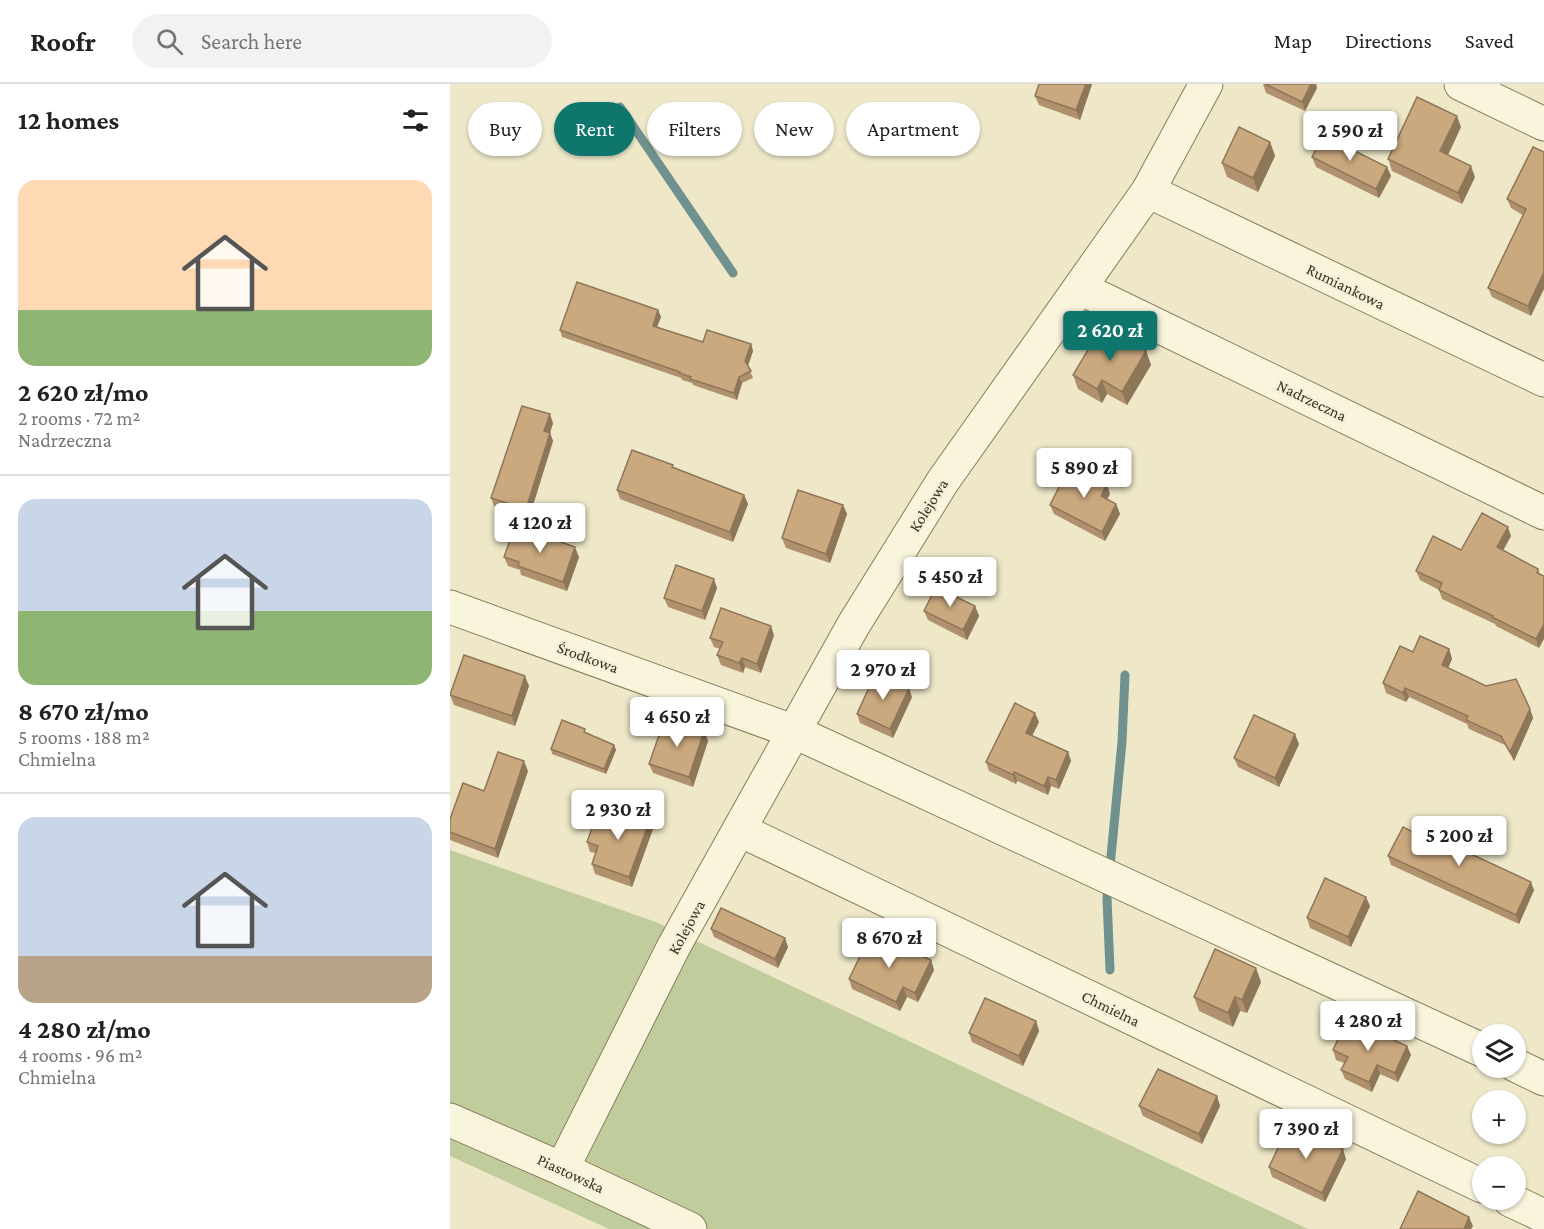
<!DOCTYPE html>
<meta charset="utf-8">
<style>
body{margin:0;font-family:"Crimson Pro",serif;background:#f2f2f2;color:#222;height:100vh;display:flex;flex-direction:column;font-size:22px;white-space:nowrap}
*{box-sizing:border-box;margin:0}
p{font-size:20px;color:#767676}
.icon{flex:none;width:33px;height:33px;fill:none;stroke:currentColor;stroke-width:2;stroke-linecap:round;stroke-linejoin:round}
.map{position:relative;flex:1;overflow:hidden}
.details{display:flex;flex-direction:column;background:#fff;width:450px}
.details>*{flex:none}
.banner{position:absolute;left:18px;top:18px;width:570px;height:54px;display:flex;gap:12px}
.tools{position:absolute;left:1022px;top:940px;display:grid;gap:12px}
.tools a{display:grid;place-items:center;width:54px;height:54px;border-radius:50%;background:#fff;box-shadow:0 2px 4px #0004;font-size:30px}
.price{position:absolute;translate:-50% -51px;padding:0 14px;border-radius:6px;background:#fff;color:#222;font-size:20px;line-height:39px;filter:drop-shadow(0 2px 3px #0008)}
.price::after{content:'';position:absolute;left:50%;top:36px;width:18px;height:14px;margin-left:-9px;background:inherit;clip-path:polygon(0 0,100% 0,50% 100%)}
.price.selected{background:#0f766e;color:#fff}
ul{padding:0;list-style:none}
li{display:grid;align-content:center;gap:12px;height:318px;padding:0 18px}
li+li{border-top:2px solid #e0e0e0}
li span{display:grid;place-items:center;height:186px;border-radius:18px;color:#555}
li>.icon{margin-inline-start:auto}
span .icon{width:108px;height:108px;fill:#fffc;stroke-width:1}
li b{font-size:26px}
h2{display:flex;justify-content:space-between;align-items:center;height:72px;padding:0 18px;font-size:26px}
.pill{padding:0 21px;border-radius:27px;background:#fff;box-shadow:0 2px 4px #0004;font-size:21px;line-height:54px}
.pill.selected{background:#0f766e;color:#fff}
header{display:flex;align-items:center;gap:36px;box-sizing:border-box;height:84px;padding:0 30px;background:#fff;border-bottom:2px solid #e0e0e0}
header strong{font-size:28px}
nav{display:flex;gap:33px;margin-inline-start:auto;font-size:21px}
.search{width:420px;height:54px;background:#f2f2f2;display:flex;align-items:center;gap:15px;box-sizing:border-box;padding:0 21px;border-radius:33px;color:#767676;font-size:22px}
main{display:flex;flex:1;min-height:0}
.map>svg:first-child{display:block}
.green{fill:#c0cc9c}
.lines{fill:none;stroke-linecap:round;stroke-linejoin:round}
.stream{stroke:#70918d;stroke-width:9}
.minor-casing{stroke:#8a7b5d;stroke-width:35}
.minor{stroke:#f9f4dc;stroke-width:33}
.wall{fill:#af916d}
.shaded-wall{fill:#8e7659}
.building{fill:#cba97f;stroke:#8e7659;stroke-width:1.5}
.labels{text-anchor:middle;stroke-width:5;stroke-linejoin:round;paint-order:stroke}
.street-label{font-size:16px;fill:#3b3121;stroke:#f5f1d8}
</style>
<header>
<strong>Roofr</strong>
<div class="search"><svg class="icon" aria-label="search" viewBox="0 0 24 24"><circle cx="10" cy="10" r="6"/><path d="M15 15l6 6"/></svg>Search here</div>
<nav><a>Map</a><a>Directions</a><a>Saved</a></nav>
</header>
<main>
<section class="details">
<h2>12 homes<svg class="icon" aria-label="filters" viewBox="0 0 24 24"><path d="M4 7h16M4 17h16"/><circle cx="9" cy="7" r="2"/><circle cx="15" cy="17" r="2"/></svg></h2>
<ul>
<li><span style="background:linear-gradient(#ffd9b3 70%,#8fb573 0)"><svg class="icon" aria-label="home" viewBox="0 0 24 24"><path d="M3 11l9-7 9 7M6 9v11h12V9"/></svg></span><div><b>2 620 zł/mo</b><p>2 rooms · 72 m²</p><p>Nadrzeczna</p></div></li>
<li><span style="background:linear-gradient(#c9d6e8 60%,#8fb573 0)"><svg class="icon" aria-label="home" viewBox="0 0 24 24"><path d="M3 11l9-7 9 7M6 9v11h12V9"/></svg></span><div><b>8 670 zł/mo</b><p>5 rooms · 188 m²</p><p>Chmielna</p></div></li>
<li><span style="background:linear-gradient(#c9d6e8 75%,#b9a48a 0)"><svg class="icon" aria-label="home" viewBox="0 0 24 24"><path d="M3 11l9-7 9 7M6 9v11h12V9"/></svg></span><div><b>4 280 zł/mo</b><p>4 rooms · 96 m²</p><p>Chmielna</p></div></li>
</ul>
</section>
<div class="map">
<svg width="1094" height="1145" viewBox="0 0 1094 1145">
<rect width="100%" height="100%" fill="#eee8c9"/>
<path class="green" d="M0 766 206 838 858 1145H159L0 1072Z"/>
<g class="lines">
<g class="stream">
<path d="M170 23 283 189"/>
<path d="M660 886 657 814 672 658 675 591"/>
</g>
<g class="minor-casing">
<g id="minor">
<path d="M1011 0 1094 40"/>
<path d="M698 107 1094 296"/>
<path d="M630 204 1094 429"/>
<path d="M0 523 345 648 1032 966"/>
<path d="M290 746 1032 1102"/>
<path d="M1065 981 1094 995"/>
<path d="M0 1036 112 1085 240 1145"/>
<path d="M112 1085 224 862 404 540 493 397 698 107 756 0"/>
<path d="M1060 1116 1094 1132"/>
</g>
</g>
<use href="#minor" class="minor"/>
</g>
<g class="wall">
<path d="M642 0 630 36 589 21 585 12Z"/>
<path d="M813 0H866L867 4 855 27 816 9Z"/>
<path d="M1011 43 998 71 1025 93 1012 120 942 87 938 75Z"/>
<path d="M820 58 825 72 808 108 777 93 772 79Z"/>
<path d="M1083 63 1081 232 1042 213 1038 204 1073 131 1061 124 1057 115Z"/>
<path d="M862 73 937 83 941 92 929 114 866 83Z"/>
<path d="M208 226 211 233 207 243 253 258 301 260 303 267 298 282 303 294 292 299 287 316 243 301 242 299 232 296 231 294 112 253 110 246Z"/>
<path d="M647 263 696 267 701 281 677 321 657 310 652 319 628 305 623 291Z"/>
<path d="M103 339 100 349 103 357 79 434 44 422 41 414Z"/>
<path d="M224 384 294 411 298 420 283 458 170 415 167 406Z"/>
<path d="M660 410 657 415 666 420 670 430 655 457 604 430 600 421Z"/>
<path d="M393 421 397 430 380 479 336 464 332 454Z"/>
<path d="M1061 452 1053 466 1088 485 1090 490 1089 564 1046 542 1045 540 992 515 989 506 970 496 966 487 1011 466Z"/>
<path d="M54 473H129L117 507 71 491 70 486 58 482Z"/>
<path d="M267 504 255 536 218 523 214 514Z"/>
<path d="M525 522 529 532 517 556 478 536 474 527Z"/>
<path d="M324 551 311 589 295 583 293 589 271 581 267 571 270 565 264 563 260 554Z"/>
<path d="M999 565 1002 575 998 584 1080 625 1083 634 1064 677 1055 661 1019 645 1017 640 959 613 956 618 936 609 933 599 963 568Z"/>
<path d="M79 602 65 642 4 621 0 611Z"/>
<path d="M462 613 443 654 410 639 407 630Z"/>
<path d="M589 638 582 652 618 668 621 677 609 705 601 702 598 711 567 697 566 700 539 687 536 678Z"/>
<path d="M254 647 258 657 243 703 203 689 199 680Z"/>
<path d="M849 660 829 703 788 683 784 674Z"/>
<path d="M164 661 166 666 156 690 102 670 101 665Z"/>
<path d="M78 687 48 774 0 756V735L34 707Z"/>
<path d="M200 736 203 745 182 803 145 790 142 780 146 769 140 768 137 758 156 741Z"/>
<path d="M1010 752 1013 761 1011 766 1084 806 1069 840 941 781 938 772 973 753Z"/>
<path d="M920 822 901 863 860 844 857 834Z"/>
<path d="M261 845 338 863 328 884 264 853Z"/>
<path d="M434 858 481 876 484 886 468 918 457 913 450 927 402 905 399 895Z"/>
<path d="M811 898 797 929 790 927 783 943 749 927 744 913Z"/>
<path d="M586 937 589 947 573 982 522 958 519 949Z"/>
<path d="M910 947 957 962 961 971 948 998 930 990 922 1008 895 995 891 986 894 979 886 976 883 966Z"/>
<path d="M767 1012 770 1022 752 1060 693 1032 689 1022Z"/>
<path d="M896 1075 875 1118 822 1093 819 1083Z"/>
</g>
<g class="shaded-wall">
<path d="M636 0H642L630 36 626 26Z"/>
<path d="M861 0H866L867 4 855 27 852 18Z"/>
<path d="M1007 32 1011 43 994 79 990 67Z"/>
<path d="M820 58 825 72 808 108 803 94Z"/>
<path d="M1021 82 1025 93 1012 120 1008 109Z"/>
<path d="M937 83 941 92 929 114 926 105Z"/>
<path d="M1094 188V205L1081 232 1078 222Z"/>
<path d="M208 226 211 233 205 248 203 242Z"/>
<path d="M301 260 303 267 297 284 295 277Z"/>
<path d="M696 267 701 281 677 321 672 308Z"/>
<path d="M289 293 292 299 287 316 284 309Z"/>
<path d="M652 296 657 310 652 319 647 305Z"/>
<path d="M100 330 103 339 98 355 94 347Z"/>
<path d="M100 349 103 357 79 434 76 425Z"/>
<path d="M657 400 660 410 654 421 651 412Z"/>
<path d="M294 411 298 420 283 458 280 448Z"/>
<path d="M666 420 670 430 655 457 652 448Z"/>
<path d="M393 421 397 430 380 479 376 470Z"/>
<path d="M1058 443 1061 452 1050 472 1047 463Z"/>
<path d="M125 463 129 473 117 507 113 498Z"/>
<path d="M264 495 267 504 255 536 252 527Z"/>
<path d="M525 522 529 532 517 556 513 546Z"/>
<path d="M1094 540V555L1089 564 1086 555Z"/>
<path d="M321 542 324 551 311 589 307 580Z"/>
<path d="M999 565 1002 575 995 591 992 581Z"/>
<path d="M292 574 295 583 293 589 289 579Z"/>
<path d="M75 592 79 602 65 642 62 632Z"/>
<path d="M459 604 462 613 443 654 440 645Z"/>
<path d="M955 604 959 613 956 618 953 609Z"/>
<path d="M1080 625 1083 634 1064 677 1060 668Z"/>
<path d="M585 629 589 638 579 658 576 649Z"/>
<path d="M254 647 258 657 243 703 239 693Z"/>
<path d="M845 650 849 660 829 703 825 694Z"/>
<path d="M164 661 166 666 156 690 154 685Z"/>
<path d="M618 668 621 677 609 705 606 696Z"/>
<path d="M74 677 78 687 48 774 45 765Z"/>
<path d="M564 688 567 697 566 700 563 691Z"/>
<path d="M598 693 601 702 598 711 594 702Z"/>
<path d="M200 736 203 745 182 803 179 793Z"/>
<path d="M1010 752 1013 761 1009 772 1006 763Z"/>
<path d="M1081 798 1084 806 1069 840 1066 831Z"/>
<path d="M916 813 920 822 901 863 898 853Z"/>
<path d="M335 854 338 863 328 884 325 875Z"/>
<path d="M481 876 484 886 468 918 465 909Z"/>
<path d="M806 884 811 898 797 929 792 916Z"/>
<path d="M453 903 457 913 450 927 446 918Z"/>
<path d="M785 913 790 927 783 943 778 929Z"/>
<path d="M586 937 589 947 573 982 569 972Z"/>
<path d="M957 962 961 971 948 998 945 989Z"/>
<path d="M927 981 930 990 922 1008 919 998Z"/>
<path d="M767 1012 770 1022 752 1060 749 1050Z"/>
<path d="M893 1065 896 1075 875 1118 872 1109Z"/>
<path d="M1019 1133 1023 1142 1021 1145H1014Z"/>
</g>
<g class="building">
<path d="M589 0H636L626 26 585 12Z"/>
<path d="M815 0H861L852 18Z"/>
<path d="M967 13 1007 32 990 67 1021 82 1008 109 938 75Z"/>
<path d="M789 43 820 58 803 94 772 79Z"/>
<path d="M873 51 937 83 926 105 862 73Z"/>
<path d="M1083 63 1094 68V188L1078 222 1038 204 1076 125 1057 115Z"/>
<path d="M127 198 208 226 203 242 253 258 257 246 301 260 295 277 301 287 289 293 284 309 240 295 241 293 229 289 230 288 110 246Z"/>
<path d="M657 244 696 267 672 308 652 296 647 305 623 291 642 259 647 263Z"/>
<path d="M72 322 100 330 94 347 100 349 76 425 41 414Z"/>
<path d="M182 366 223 381 222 383 294 411 280 448 167 406Z"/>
<path d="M620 381 657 400 651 412 666 420 652 448 600 421Z"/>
<path d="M348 406 393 421 376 470 332 454Z"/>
<path d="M1032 429 1058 443 1047 463 1088 485 1087 489 1094 492V540L1086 555 1042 533 1043 532 989 506 992 499 966 487 983 452 1011 466Z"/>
<path d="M65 442 125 463 113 498 68 482 69 478 54 473Z"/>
<path d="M226 481 264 495 252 527 214 514Z"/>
<path d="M486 503 525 522 513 546 474 527Z"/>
<path d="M271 524 321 542 307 580 292 574 289 579 267 571 273 558 260 554Z"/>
<path d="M970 552 999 565 992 581 1036 602 1066 595 1080 625 1060 668 1051 652 1016 636 1018 632 955 604 953 609 933 599 950 562 963 568Z"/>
<path d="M14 571 75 592 62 632 0 611Z"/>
<path d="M426 588 459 604 440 645 407 630Z"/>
<path d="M565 619 585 629 576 649 618 668 606 696 598 693 594 702 564 688 563 691 536 678Z"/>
<path d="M804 631 845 650 825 694 784 674Z"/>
<path d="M215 634 254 647 239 693 199 680Z"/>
<path d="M112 636 135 645 134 648 164 661 154 685 101 665Z"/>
<path d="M48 668 74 677 45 765 0 748V735L13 699 34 707Z"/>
<path d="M162 722 200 736 179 793 142 780 148 762 137 758 141 747 145 737 156 741Z"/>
<path d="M980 739 1010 752 1006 763 1081 798 1066 831 938 772 953 743 973 753Z"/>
<path d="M875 794 916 813 898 853 857 834Z"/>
<path d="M271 824 335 854 325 875 261 845Z"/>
<path d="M420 852 434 858 436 855 481 876 465 909 453 903 446 918 399 895Z"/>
<path d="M765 865 806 884 792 916 785 913 778 929 744 913Z"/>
<path d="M535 914 586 937 569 972 519 949Z"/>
<path d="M895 940 910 947 912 941 957 962 945 989 927 981 919 998 891 986 898 973 883 966Z"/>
<path d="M708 985 767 1012 749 1050 689 1022Z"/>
<path d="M837 1045 861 1056 864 1051 893 1065 872 1109 819 1083Z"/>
<path d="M968 1107 1019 1133 1014 1145H950Z"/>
</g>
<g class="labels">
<g class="street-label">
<text transform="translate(896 202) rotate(26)" y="6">Rumiankowa</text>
<text transform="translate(862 316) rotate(26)" y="6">Nadrzeczna</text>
<text transform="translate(478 421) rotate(-58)" y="6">Kolejowa</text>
<text transform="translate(138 573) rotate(20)" y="6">Środkowa</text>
<text transform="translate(236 843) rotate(-61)" y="6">Kolejowa</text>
<text transform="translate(661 924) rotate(26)" y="6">Chmielna</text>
<text transform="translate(121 1089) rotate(25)" y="6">Piastowska</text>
</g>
</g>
</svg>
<div class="tools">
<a><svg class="icon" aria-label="layers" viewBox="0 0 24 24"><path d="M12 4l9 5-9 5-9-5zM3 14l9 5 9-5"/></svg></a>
<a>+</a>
<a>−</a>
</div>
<b class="price" style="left:900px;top:78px">2 590 zł</b>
<b class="price selected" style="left:660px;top:278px">2 620 zł</b>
<b class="price" style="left:634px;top:415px">5 890 zł</b>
<b class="price" style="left:90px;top:470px">4 120 zł</b>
<b class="price" style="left:500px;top:524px">5 450 zł</b>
<b class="price" style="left:433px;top:617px">2 970 zł</b>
<b class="price" style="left:227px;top:664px">4 650 zł</b>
<b class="price" style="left:168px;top:757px">2 930 zł</b>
<b class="price" style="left:1009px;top:783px">5 200 zł</b>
<b class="price" style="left:439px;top:885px">8 670 zł</b>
<b class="price" style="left:918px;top:968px">4 280 zł</b>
<b class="price" style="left:856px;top:1076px">7 390 zł</b>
<div class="banner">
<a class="pill">Buy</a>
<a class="pill selected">Rent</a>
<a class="pill">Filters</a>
<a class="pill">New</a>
<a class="pill">Apartment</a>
</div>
</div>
</main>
